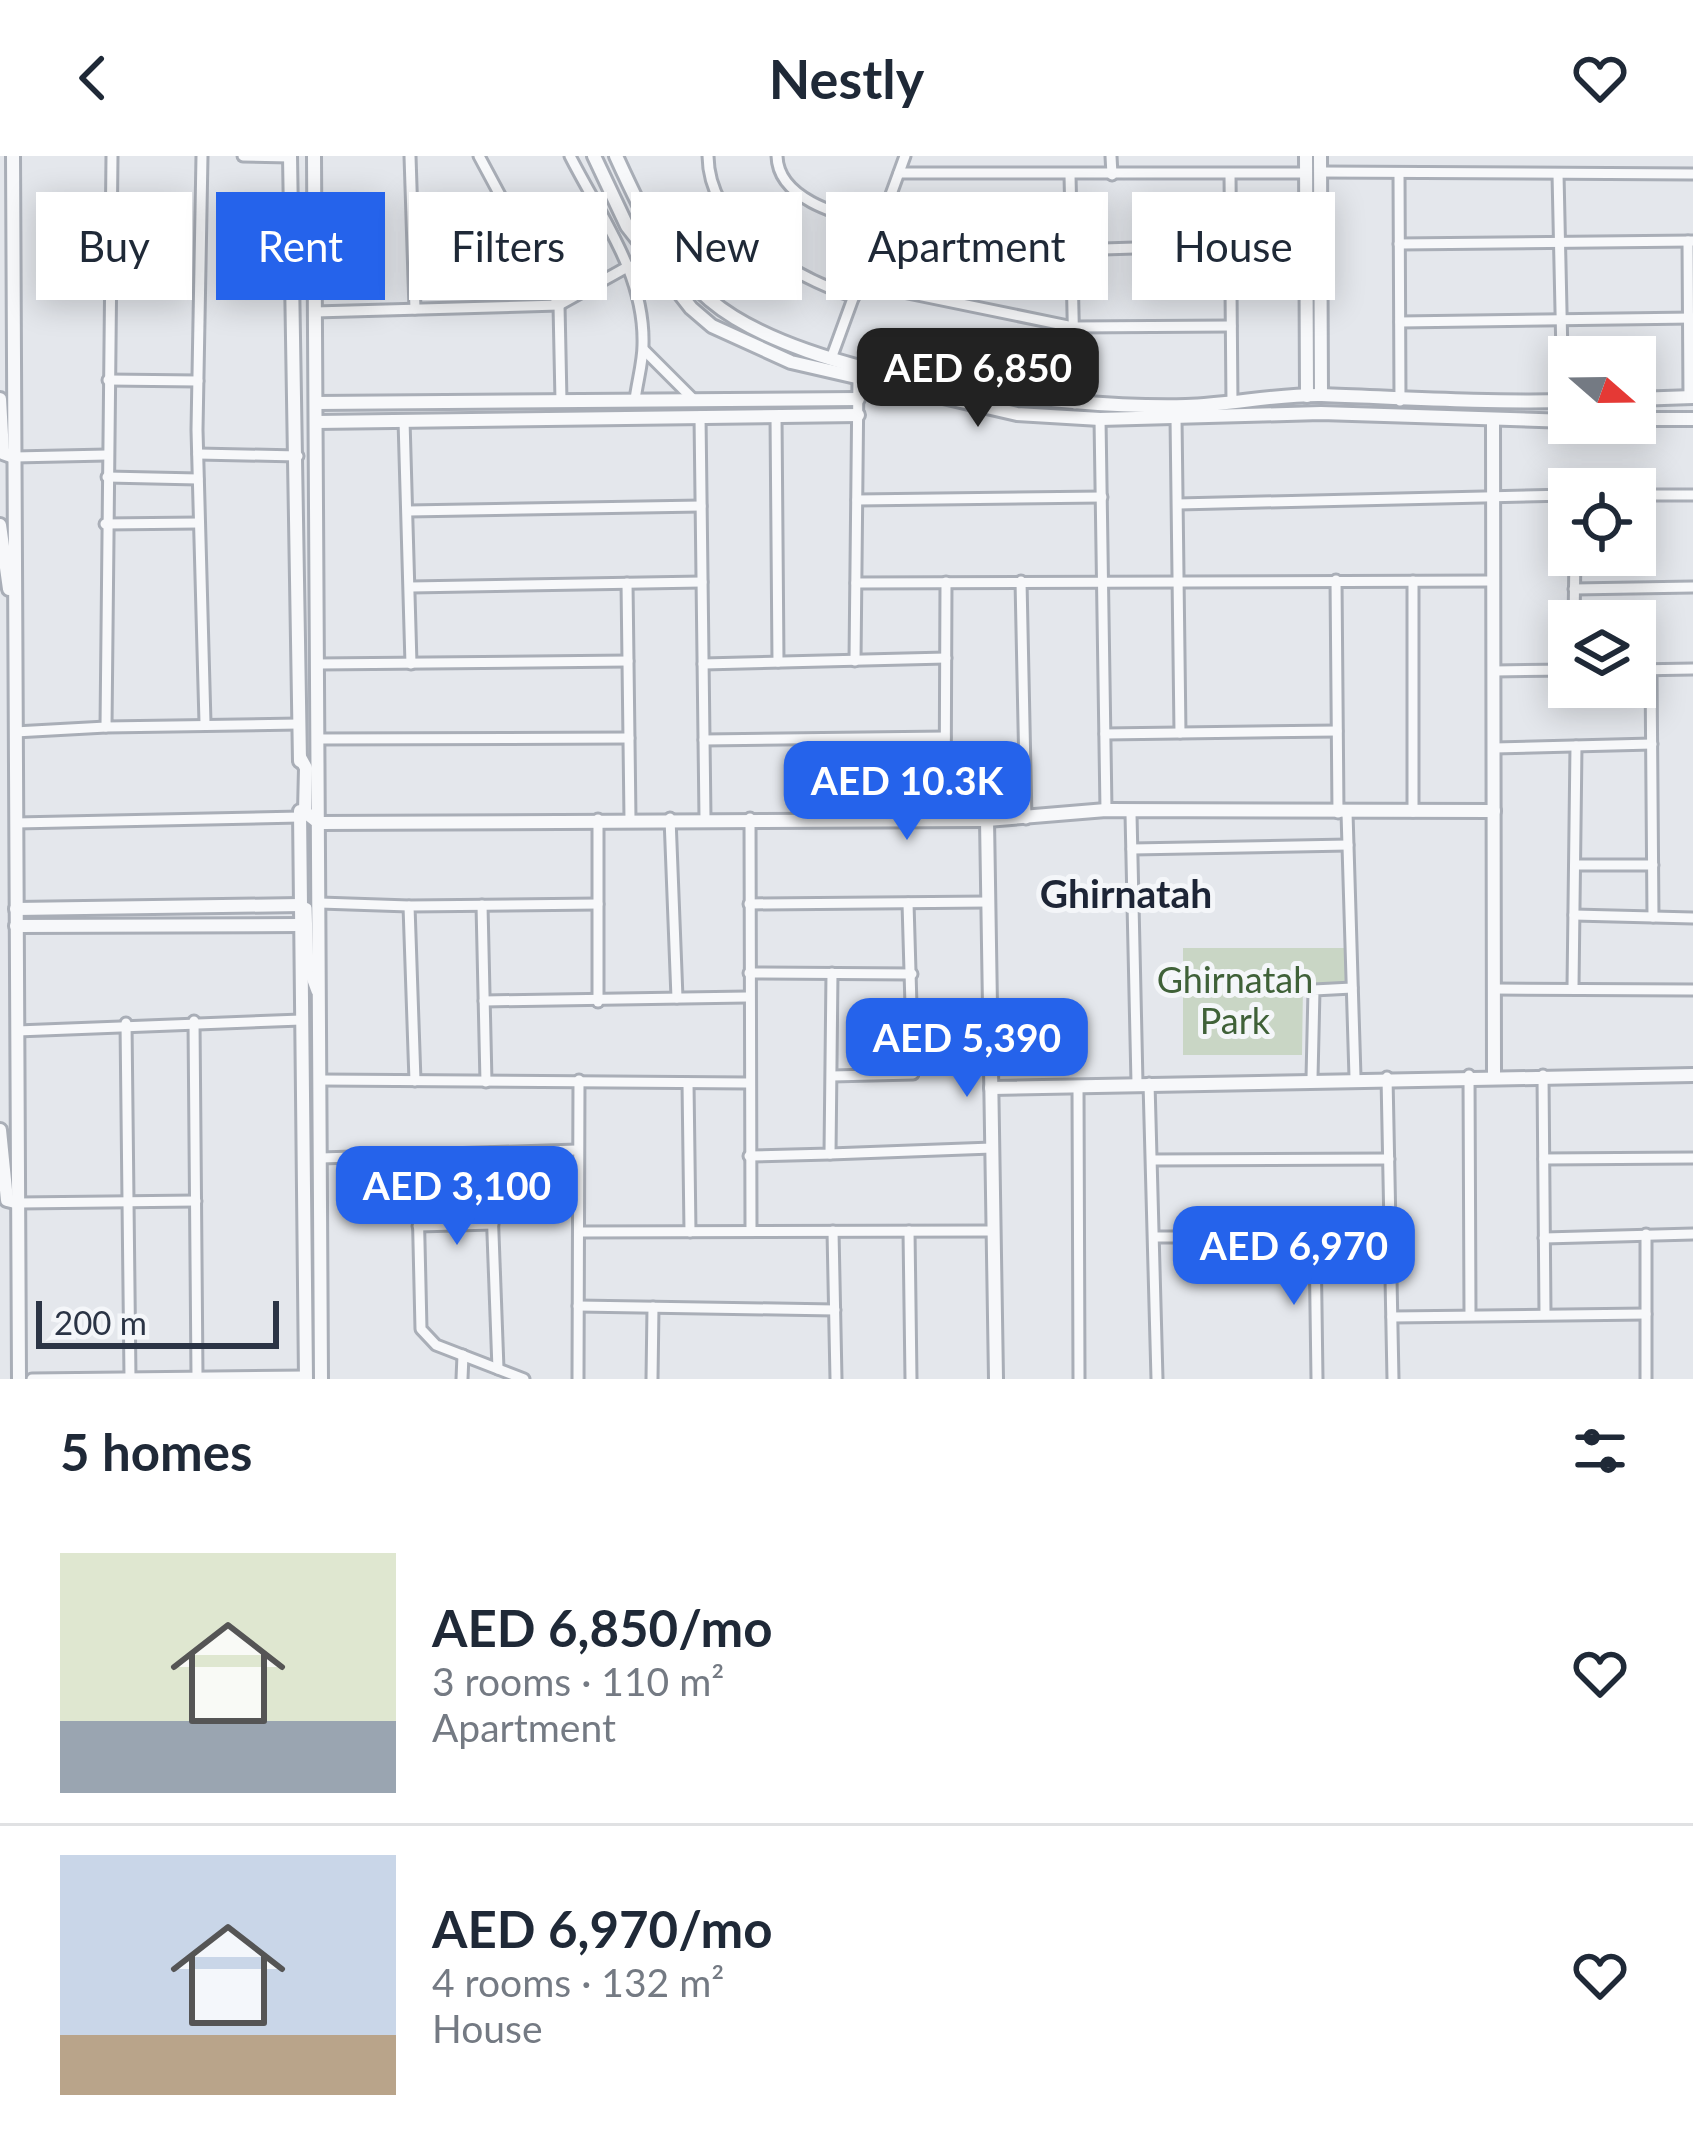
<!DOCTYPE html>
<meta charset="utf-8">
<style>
body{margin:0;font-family:Lato,sans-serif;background:#f6f6f7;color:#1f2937;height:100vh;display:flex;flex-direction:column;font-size:45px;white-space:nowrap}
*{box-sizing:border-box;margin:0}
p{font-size:39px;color:#747a83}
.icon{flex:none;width:66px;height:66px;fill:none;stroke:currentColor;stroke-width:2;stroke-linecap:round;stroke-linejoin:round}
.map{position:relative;height:1223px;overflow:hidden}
.panel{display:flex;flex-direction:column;background:#fff;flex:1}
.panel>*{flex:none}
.guide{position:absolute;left:36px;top:36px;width:1623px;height:108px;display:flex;gap:24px}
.needle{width:78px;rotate:110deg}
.controls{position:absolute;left:1548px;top:180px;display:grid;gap:24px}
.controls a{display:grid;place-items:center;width:108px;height:108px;border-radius:0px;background:#fff;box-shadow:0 6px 30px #0003;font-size:60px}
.scale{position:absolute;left:36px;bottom:30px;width:243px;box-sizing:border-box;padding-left:12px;border:6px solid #2b3445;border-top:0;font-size:33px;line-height:42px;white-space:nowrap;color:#2b3445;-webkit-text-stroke:9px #f4f6f9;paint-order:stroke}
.price{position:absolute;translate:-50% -102px;padding:0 27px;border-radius:24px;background:#2563eb;color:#fff;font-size:39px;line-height:78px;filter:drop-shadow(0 3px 6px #0008)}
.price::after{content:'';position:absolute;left:50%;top:72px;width:36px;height:27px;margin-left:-18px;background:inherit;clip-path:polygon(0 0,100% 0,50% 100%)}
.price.active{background:#222;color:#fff}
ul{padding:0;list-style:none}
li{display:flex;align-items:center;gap:36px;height:300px;padding:0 60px}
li+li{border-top:3px solid #e0e1e3}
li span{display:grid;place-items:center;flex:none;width:336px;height:240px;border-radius:0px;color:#555}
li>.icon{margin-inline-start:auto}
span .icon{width:144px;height:144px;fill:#fffc;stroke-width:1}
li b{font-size:51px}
h2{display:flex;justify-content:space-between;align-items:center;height:144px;padding:0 60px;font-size:51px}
.chip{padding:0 42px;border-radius:0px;background:#fff;box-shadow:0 6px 30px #0003;font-size:42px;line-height:108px}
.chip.active{background:#2563eb;color:#fff}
header{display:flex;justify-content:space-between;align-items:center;height:156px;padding:0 60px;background:#fff;font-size:54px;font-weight:700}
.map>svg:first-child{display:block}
.green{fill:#c9d6c5}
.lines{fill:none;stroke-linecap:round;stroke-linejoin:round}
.minor-casing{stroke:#a9aeb7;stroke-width:15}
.tertiary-casing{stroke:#a9aeb7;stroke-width:18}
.minor{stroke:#f7f8fa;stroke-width:9}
.tertiary{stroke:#f7f8fa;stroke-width:12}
.labels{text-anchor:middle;stroke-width:10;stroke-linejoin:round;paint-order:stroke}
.park-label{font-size:36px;fill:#3f6138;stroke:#f4f6f9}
.neighbourhood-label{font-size:39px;font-weight:bold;fill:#1d2536;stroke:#f4f6f9}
</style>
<header><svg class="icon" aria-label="back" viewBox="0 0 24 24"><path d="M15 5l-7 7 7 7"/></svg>Nestly<svg class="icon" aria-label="heart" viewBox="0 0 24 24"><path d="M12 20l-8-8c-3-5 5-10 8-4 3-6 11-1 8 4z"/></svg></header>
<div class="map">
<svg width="1693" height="1223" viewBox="0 0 1693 1223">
<rect width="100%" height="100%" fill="#e4e7ec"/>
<path class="green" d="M1183 792H1347V829H1303L1302 899H1183Z"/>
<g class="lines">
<g class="minor-casing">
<g id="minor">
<path d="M112 0 106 571 299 568"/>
<path d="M202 0 197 274 205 567"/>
<path d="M243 0 290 1"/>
<path d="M410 0 415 153"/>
<path d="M479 0 559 149 561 245"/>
<path d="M570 0C601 61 645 118 643 189 643 206 637 227 635 244"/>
<path d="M708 0C709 73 793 120 854 141"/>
<path d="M777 0C778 45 844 60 880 70"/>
<path d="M1111 0 1112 19"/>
<path d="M1320 16 1693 18"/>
<path d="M899 17H1307"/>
<path d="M1399 17 1400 245"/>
<path d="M1230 18 1232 247"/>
<path d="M1558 18 1563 245"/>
<path d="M1070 19 1075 248"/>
<path d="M886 54 1071 94 1231 89"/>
<path d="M1688 85 1689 241"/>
<path d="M1399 88 1693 85"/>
<path d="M859 127 1073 171 1231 170"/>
<path d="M315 156 559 149 629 110"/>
<path d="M1400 166 1693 162"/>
<path d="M644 194 694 244"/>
<path d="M832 200 905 0"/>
<path d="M108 224 198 225"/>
<path d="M700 260 705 662"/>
<path d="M776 260 778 506"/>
<path d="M1176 262 1180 577"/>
<path d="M1100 263 1106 654"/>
<path d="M404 264 411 508"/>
<path d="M198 298 298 300"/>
<path d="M14 301 107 299"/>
<path d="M107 321 198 323"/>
<path d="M1635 339H1693"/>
<path d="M857 344 1102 341"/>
<path d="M1178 348 1569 339"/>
<path d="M408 355 701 350"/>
<path d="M105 368 199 367"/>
<path d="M1336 424 1338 657"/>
<path d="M1021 425 1026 663"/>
<path d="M1413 425V656"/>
<path d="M627 427 630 663"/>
<path d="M856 427 1493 425"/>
<path d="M411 431 702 426"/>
<path d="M1574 433 1693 431"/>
<path d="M1574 465 1575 399"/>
<path d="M855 505 858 221"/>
<path d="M318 508 628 505"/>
<path d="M703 508 946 502"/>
<path d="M1651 513 1653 761"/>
<path d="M1635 514 1693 513"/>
<path d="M1494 515 1569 514"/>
<path d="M15 576 106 571"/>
<path d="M1105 578 1337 575"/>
<path d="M318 583 629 582"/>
<path d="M704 584 945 581"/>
<path d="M1494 592 1652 588"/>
<path d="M1347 657 1355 921"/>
<path d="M1131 658 1137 927"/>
<path d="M670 662 677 842"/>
<path d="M750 662 751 1074"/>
<path d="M598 663V846"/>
<path d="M945 663 946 426"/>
<path d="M16 667 300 661"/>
<path d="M1132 693 1348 689"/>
<path d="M1575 709H1653"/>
<path d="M320 747 409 750"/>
<path d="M749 748 988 746"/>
<path d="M300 749 307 752 309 816 316 835"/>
<path d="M482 749 486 926"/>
<path d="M1574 759 1693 762"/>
<path d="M749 817 912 818"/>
<path d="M1573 831 1576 590"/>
<path d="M1494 833 1693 834"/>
<path d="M484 845 747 841"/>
<path d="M194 865 197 1220"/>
<path d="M126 867 130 1222"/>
<path d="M17 875 301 864"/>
<path d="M1469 919 1470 1159"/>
<path d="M1543 919 1545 1158"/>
<path d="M832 920 913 918 908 747"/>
<path d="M1387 921 1393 1223"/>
<path d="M1312 922 1314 834 1352 832"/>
<path d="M321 924 748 927"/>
<path d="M415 925 409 750 598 748"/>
<path d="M688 927 690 1076"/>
<path d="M1149 927 1157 1223"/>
<path d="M1078 930 1079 1223"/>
<path d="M490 997 498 1213"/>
<path d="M830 998 992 992"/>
<path d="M417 1000 421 1173 436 1189 524 1223"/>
<path d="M749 1000 830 998 832 817"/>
<path d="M321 1002 577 994"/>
<path d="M1544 1003 1693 1002"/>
<path d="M1152 1004 1389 1003"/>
<path d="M19 1047 196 1045"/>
<path d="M418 1070 493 1068"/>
<path d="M833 1075 836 1223"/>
<path d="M909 1075 911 1223"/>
<path d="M580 1076 993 1075"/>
<path d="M1646 1078V1223"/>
<path d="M1155 1081H1390"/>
<path d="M1315 1081 1317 1223"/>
<path d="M1544 1082 1693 1078"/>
<path d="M578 1150 835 1154"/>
<path d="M1392 1161 1646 1158"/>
<path d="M32 1223 306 1220"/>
<path d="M462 1223 463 1199"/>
<path d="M578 1223 579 924"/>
<path d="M652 1223 653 1151"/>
</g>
</g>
<g class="tertiary-casing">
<g id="tertiary">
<path d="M13 0 19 1223"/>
<path d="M290 0 300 605"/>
<path d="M314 0 321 1223"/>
<path d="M594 0 627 70 691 152 712 170 791 206 1017 258 1100 263 1321 257 1569 265"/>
<path d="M616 0C641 55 663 104 710 144 804 224 1063 253 1186 250 1231 249 1277 238 1322 239 1405 242 1486 247 1569 245"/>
<path d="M1306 0 1307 240"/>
<path d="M1320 0 1321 239"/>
<path d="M0 243 3 297 14 301"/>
<path d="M1635 243 1693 241"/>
<path d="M316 247 858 243"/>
<path d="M1635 263H1693"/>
<path d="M316 266 858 259"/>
<path d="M1493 266 1494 919"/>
<path d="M0 369 9 433"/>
<path d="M300 601 306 612 305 656 319 667 987 664 1106 654 1494 655"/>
<path d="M300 655 306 1223"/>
<path d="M987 664 996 1223"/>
<path d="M16 753 300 749"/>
<path d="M16 770 300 769"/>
<path d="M991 932 1693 919"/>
<path d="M0 974 7 1044 19 1047"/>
</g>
</g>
<use href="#minor" class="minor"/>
<use href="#tertiary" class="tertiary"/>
</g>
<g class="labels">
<g class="park-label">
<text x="1235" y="837">Ghirnatah<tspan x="1235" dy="41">Park</tspan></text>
</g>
<g class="neighbourhood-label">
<text x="1126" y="752">Ghirnatah</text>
</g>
</g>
</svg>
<div class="controls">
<a><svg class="needle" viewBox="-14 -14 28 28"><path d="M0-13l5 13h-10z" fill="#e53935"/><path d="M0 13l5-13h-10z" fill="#747a83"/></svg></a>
<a><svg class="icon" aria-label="locate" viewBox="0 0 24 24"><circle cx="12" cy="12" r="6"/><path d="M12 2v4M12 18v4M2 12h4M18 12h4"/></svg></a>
<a><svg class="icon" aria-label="layers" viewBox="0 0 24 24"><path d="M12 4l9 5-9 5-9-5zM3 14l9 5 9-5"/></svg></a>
</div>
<div class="scale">200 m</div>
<b class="price active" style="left:978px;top:274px">AED 6,850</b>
<b class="price" style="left:907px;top:687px">AED 10.3K</b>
<b class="price" style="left:967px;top:944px">AED 5,390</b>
<b class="price" style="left:457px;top:1092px">AED 3,100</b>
<b class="price" style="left:1294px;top:1152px">AED 6,970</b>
<div class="guide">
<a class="chip">Buy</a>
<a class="chip active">Rent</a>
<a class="chip">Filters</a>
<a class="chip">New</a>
<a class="chip">Apartment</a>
<a class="chip">House</a>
</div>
</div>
<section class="panel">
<h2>5 homes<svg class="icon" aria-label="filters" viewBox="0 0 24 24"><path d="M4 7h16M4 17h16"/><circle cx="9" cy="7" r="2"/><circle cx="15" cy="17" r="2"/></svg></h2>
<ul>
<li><span style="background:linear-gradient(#dfe7d0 70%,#9aa5b1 0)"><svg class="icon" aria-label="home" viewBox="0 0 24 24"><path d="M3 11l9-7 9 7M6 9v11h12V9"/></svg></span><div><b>AED 6,850/mo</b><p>3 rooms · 110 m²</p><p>Apartment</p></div><svg class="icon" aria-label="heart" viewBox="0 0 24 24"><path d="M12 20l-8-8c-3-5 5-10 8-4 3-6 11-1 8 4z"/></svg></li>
<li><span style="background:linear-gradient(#c9d6e8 75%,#b9a48a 0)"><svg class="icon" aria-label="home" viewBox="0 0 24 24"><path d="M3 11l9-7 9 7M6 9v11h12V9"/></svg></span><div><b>AED 6,970/mo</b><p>4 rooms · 132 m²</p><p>House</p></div><svg class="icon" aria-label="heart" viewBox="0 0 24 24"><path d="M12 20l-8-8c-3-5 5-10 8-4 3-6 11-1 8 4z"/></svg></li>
</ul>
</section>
